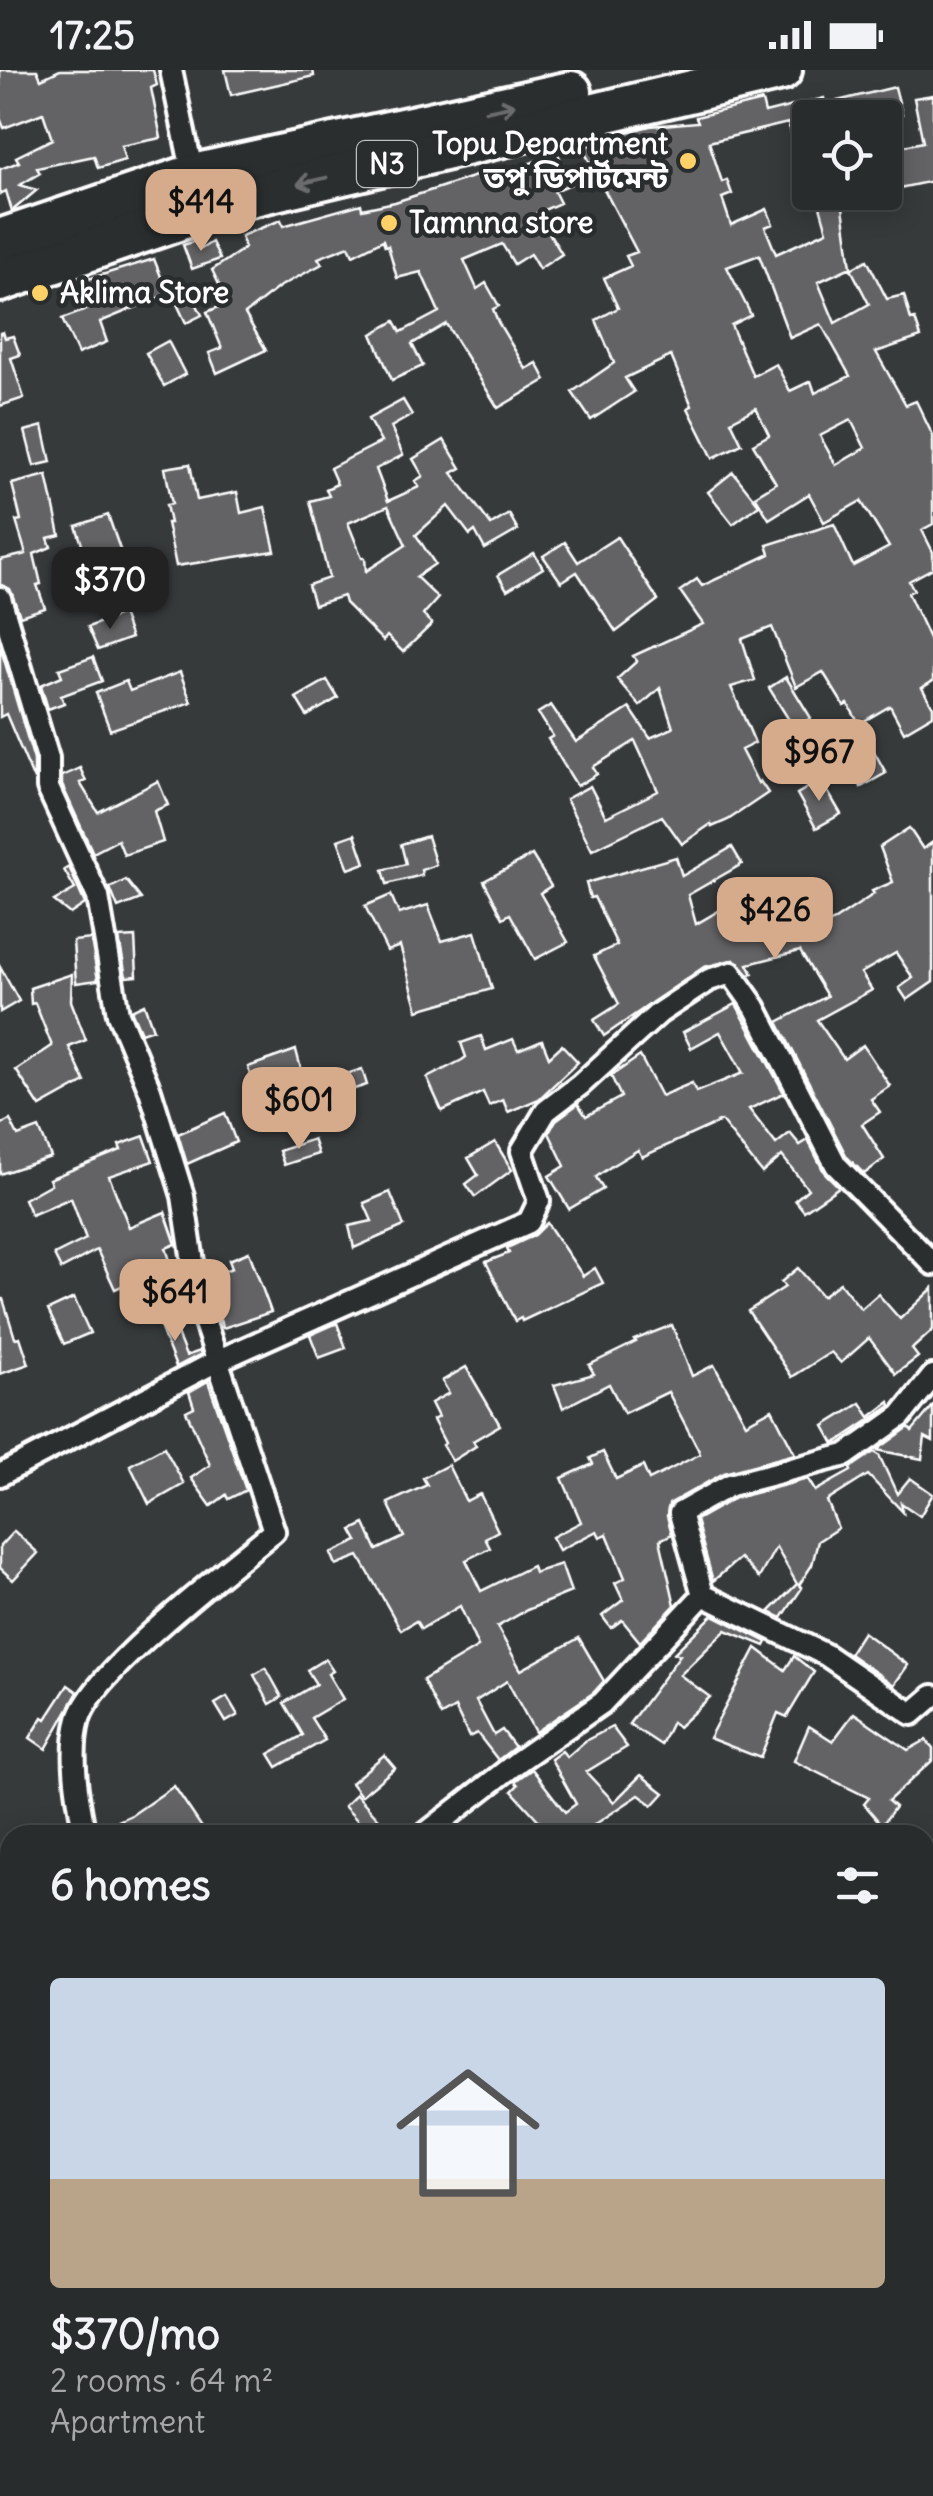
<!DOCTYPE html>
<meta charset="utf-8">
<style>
body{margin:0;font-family:Delius,"Noto Sans Bengali",sans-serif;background:#353838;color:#f1f3f6;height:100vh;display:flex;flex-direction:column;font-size:38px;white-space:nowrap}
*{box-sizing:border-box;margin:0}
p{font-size:32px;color:#a5a7a9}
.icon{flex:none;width:55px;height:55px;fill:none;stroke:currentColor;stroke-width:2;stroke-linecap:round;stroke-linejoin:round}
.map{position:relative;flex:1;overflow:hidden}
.details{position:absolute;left:0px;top:1755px;width:935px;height:672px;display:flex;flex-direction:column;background:#292c2c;border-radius:30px 30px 0 0;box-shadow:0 5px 25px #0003,0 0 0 2px #454848}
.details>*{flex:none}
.buttons{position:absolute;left:792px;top:30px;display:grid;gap:20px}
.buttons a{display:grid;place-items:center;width:110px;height:110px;border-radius:10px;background:#292c2c;box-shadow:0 5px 25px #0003,0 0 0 2px #454848;font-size:50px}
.price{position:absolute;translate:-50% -85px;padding:0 22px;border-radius:20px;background:#d6ab8b;color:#111;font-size:32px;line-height:65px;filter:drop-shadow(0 2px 5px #0008)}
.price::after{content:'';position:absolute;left:50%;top:60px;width:30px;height:22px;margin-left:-15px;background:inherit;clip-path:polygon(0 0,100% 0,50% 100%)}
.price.on{background:#222;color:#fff}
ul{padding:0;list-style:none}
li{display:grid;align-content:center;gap:20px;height:530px;padding:0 50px}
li+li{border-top:2px solid #454848}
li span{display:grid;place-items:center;height:310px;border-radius:10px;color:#555}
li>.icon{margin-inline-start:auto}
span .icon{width:180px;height:180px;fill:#fffc;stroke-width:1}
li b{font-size:42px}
h2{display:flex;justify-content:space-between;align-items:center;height:120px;padding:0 50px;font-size:42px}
.status{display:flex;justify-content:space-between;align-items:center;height:70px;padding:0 50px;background:#292c2c;direction:ltr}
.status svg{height:28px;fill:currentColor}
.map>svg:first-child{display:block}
.building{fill:#636465;stroke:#fff;stroke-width:2.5;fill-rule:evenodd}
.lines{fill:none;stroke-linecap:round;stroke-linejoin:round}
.street-casing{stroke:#fff;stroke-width:28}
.highway-casing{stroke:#fff;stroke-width:48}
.street{stroke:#2a2d2e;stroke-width:20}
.highway{stroke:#2a2d2e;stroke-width:40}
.oneway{stroke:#6a6c6d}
.poi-dot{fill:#ffd166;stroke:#2a2d2e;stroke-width:4}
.labels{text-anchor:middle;stroke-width:9;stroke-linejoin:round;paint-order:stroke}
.shield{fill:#2a2d2e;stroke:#bfc0c0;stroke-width:2.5}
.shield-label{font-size:28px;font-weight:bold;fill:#fff}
.poi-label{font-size:30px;font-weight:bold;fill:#fff;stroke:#2a2d2e;text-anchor:start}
</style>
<div class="status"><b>17:25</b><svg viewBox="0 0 49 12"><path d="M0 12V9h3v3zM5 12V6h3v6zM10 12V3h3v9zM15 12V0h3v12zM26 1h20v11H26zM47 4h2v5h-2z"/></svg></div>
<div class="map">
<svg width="933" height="2426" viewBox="0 0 933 2426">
<rect width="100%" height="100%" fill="#373a3b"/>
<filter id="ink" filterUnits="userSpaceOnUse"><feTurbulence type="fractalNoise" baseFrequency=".01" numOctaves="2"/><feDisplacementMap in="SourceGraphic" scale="20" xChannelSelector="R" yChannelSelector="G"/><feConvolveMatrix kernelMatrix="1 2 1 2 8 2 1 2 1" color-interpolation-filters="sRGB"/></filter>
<g filter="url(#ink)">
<g class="building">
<path d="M0 0H37L41 9 60 0H153L157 15 151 18 161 68 121 76 125 90 98 98 94 86 37 98 40 103 20 115 37 120 12 141 6 121 0 124V99L19 92 16 87 52 69 43 43 4 58 0 48Z"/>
<path d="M225 0H313L314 6 231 25Z"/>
<path d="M895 17 902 44 888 48H810V81L797 85 788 53 709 72 722 112 727 110 732 124 722 128 731 155 767 139 773 154 765 157 776 184 827 161 816 122H841L851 197 818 212 835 253 869 234 851 199 867 190 887 229 904 225 911 250 915 249 921 267 876 282 906 335 916 331 933 366V454L922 460 933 482V498L909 511 914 520 908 523 933 577V611L922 618 933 637V645L904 662 890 636 859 654 848 634 844 636 823 602 796 617 772 557 742 569 755 610 731 617 755 673 741 680 758 713 760 711 768 723 728 750 712 757 711 754 682 774 662 746 592 780 566 729 590 716 606 747 658 721 635 671 593 697 597 704 577 716 548 669 553 666 538 643 551 635 576 672 630 638 650 668 673 658 660 618 640 636 617 609 637 591 633 586 703 554 680 521 697 509 702 516 770 484 767 475 834 454 853 496 889 477 861 431 824 452 809 424 769 449 755 426 776 413 753 374 769 365 756 338 731 351 742 374 713 388 688 338 692 336 671 286 625 308 634 322 591 350 572 322 614 293 596 250 618 238 604 208 631 196 626 186 637 182 583 79 607 67 650 56 698 52 696 47 762 31 765 43 824 28 825 34ZM759 185 790 268 821 254 850 306 815 323 811 311 790 321 776 294 753 306 731 255 751 245 727 197ZM851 350 865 378 836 395 820 366Z"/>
<path d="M933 25V111L885 121V80L923 72 914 28Z"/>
<path d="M559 86 571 114 554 121 560 133 537 143 562 184 539 199 530 184 514 194 502 174 464 190 477 219 486 213 499 236 493 239 498 252 526 299 537 293 546 310 498 338 446 254 412 274 423 296 392 310 372 264 395 251 401 262 439 242 421 202 397 208 388 175 385 176 383 170 353 185 349 176 318 188 322 194 279 217 245 244 266 280 217 303 209 283 222 278 207 242 228 233 212 200 245 178 241 166 281 150 283 156 361 134 362 139 395 132 491 101 492 108 541 89 542 93Z"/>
<path d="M199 170 201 179 212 172 220 189 192 199 183 175Z"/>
<path d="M154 189 168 224 100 252 107 272 78 284 62 249 86 240 78 212Z"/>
<path d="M193 227 202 245 186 253 177 234Z"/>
<path d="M3 262 5 268 13 266 20 285 11 288 24 328 0 336V263Z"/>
<path d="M168 271 185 304 164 316 146 283Z"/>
<path d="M403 330 412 345 391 357 403 385 376 399 388 431 419 417 415 411 423 406 413 389 444 370 461 398 452 403 491 455 509 444 518 460 485 479 475 461 470 465 448 436 416 465 435 494 416 507 438 528 423 545 432 554 403 582 387 566 383 571 345 533 343 526 314 535 308 515 329 508 310 431 329 426 326 419 337 414 330 398 381 372 368 349ZM388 436 406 475 366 501 365 488H362L348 453Z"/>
<path d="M43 356 51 392 34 396 25 361Z"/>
<path d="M190 394 197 430 237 422 241 443 265 437 275 481 176 496 167 453H170L166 435 172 434 165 398Z"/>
<path d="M733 402 759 435 733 454 708 422Z"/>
<path d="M47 405 60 465 48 468 51 477 34 484 41 514 37 515 45 538 20 546 10 519 0 515V490L26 484 16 451 21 450 12 414Z"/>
<path d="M108 445 122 485 89 496 76 456Z"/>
<path d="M617 467 658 530 616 562 577 502 561 512 543 486 565 472 578 492Z"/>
<path d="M534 483 543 498 507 520 498 505Z"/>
<path d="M122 544 131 568 98 580 88 557Z"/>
<path d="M0 576 34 690V710L6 644 0 647Z"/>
<path d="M93 587 102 611 61 626 64 633 48 639 41 615 62 606 59 599Z"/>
<path d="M180 602 191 632 110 660 96 623 126 611 130 621Z"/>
<path d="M786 607 811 648 794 658 769 618Z"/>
<path d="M327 610 338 628 307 646 296 628Z"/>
<path d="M865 665 886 703 861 717 840 679Z"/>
<path d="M80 698 86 711 80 713 98 742 158 711 168 735 154 741 163 772 124 785 118 770 93 783 62 715V706Z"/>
<path d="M821 710 841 744 816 758 797 724Z"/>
<path d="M909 758 923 779 933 772V912L907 930 899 918 913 908 896 883 861 903 872 920 817 950 844 989 863 975 890 1016 871 1029 880 1042 862 1054 884 1089 864 1104 847 1087 778 952 827 926 800 881 748 894 753 904 749 905 734 890 704 897 604 966 594 950 619 934 594 886 617 875 594 827 590 828 586 813 676 787 682 806 732 777 742 794 688 825 696 854 722 839 751 828 748 823 768 817 784 866 800 863 802 872 874 824 872 821 893 812 880 777Z"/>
<path d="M355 764 365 793 349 799 338 770Z"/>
<path d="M427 766 436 795 421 800 422 805 387 814 383 800 406 794 401 774Z"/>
<path d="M532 785 551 816 540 823 568 872 535 889 510 844 503 848 484 811Z"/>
<path d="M69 797 85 834 70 844 54 831 75 819 64 800Z"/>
<path d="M126 810 141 829 118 838 110 818Z"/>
<path d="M391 825 399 844 428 835 442 871 475 862 492 919 418 940 400 876 387 881 365 836Z"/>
<path d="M135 867 137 906 126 907 119 868Z"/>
<path d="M91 869 98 910 76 913 73 871Z"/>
<path d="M0 897 19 931 0 942Z"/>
<path d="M72 904 71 931 86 970 69 977 85 1012 40 1037 16 1000 52 976 35 933 31 934 30 918Z"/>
<path d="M144 934 153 959 141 963 131 940Z"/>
<path d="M736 934 784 1023 749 1039 776 1074 790 1063 800 1075 808 1070 824 1102 839 1117 804 1141 795 1130 808 1119 782 1086 762 1103 721 1051 642 1087 638 1080 613 1095 596 1107 603 1119 569 1139 549 1106 565 1096 549 1063 556 1050 578 1034 586 1046 621 1027 611 1006 640 986 661 1026 692 1013 696 1022 743 1003 720 962 691 978 683 962Z"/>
<path d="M481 966 486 980 513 969 518 980 542 970 549 987 562 975 578 992 539 1029 508 1042 503 1030 489 1036 483 1022 442 1041 427 1008 462 990 466 987 461 973Z"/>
<path d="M296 980 309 1029 285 1038 279 1023 256 1029 248 997Z"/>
<path d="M362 999 367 1015 342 1023 337 1007Z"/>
<path d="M225 1043 236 1072 187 1094 178 1064Z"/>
<path d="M10 1050 18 1066 39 1058 51 1087 0 1104V1055Z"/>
<path d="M144 1066 153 1091 109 1106 129 1157 165 1142 176 1174 166 1178 173 1200 142 1211 140 1208 115 1219 97 1180 61 1199 54 1185 86 1169 71 1128 31 1145 24 1129 51 1114 49 1109 121 1080 119 1075Z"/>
<path d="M313 1069 318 1084 284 1095 279 1081Z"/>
<path d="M495 1072 512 1100 475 1127 466 1114 478 1105 468 1088Z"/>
<path d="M390 1122 404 1156 354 1178 349 1156 372 1151 364 1133Z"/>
<path d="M547 1153 583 1206 595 1198 603 1213 522 1251 521 1248 515 1251 486 1192 509 1183 507 1178 535 1165Z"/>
<path d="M249 1182 271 1242 223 1258 213 1232 209 1207 232 1198 229 1190Z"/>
<path d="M798 1198 822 1226 840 1213 861 1239 878 1224 900 1249 933 1218V1260L912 1279 918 1287 896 1304 869 1268 841 1293 831 1282 792 1307 748 1241 785 1217 781 1212Z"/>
<path d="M74 1228 90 1263 64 1274 48 1240Z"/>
<path d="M3 1229 15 1268 20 1267 29 1294 0 1304V1230Z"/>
<path d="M171 1249 186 1286 200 1281 201 1284 176 1297 159 1254Z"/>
<path d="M337 1253 346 1278 319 1288 310 1265Z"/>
<path d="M672 1255 692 1306 714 1295 746 1353 772 1339 795 1384 724 1403 669 1434 667 1446 672 1464 660 1470 675 1535 640 1572 622 1550 611 1558 602 1546 623 1530 615 1513 625 1508 607 1464 600 1467 597 1461 559 1480 552 1467 581 1452 562 1408 593 1394 590 1388 603 1382 616 1409 643 1396 649 1410 700 1384 698 1379 668 1322 624 1343 609 1314 563 1338 554 1315 594 1304 589 1295 636 1272 634 1270Z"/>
<path d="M466 1297 500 1355 473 1371 476 1376 452 1391 442 1375 445 1373 433 1350 438 1347 431 1333 449 1323 442 1311Z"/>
<path d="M208 1311 246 1420 228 1429 226 1425 211 1436 191 1408 210 1395 186 1341 194 1337 189 1322Z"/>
<path d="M890 1332 891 1336 834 1374 824 1356 861 1333 870 1347Z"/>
<path d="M933 1336V1371L925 1367 922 1389 877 1380 909 1357 912 1361Z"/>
<path d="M164 1377 184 1414 149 1434 130 1395Z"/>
<path d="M874 1382 879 1385 897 1424 910 1408 933 1424 920 1446 901 1433 903 1442 868 1405 827 1431 838 1458 818 1471 812 1495 799 1515 802 1518 782 1548 769 1542 797 1514 776 1477 759 1508 740 1488 713 1511 696 1450 735 1428 808 1409 815 1421 851 1401 850 1398Z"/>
<path d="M448 1395 466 1431 480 1424 498 1461 485 1468 490 1478 466 1490 481 1521 532 1496 534 1503 561 1494 571 1522 527 1540 497 1557 521 1600 579 1568 604 1611 593 1623 535 1662 507 1611 476 1631 494 1665 502 1660 515 1677 498 1690 477 1663 469 1667 455 1638 441 1646 423 1610 478 1577 460 1536 421 1559 416 1551 401 1560 359 1486 336 1495 331 1483 358 1471 352 1460 365 1454 377 1480 404 1467 388 1433 427 1415 423 1408Z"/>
<path d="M14 1461 38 1483 13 1510 0 1498V1476Z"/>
<path d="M713 1545 767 1572 765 1576 726 1560 680 1605 710 1627 678 1657 672 1652 661 1675 629 1654 680 1585 674 1583Z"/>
<path d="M863 1562 908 1595 894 1615 849 1584Z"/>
<path d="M756 1578 785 1600 794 1586 814 1602 787 1647 778 1643 760 1688 709 1668Z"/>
<path d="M325 1589 333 1601 328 1604 343 1629 311 1648 325 1670 277 1697 269 1684 303 1665 284 1633 316 1614 307 1600Z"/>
<path d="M266 1598 282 1627 270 1634 254 1605Z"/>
<path d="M68 1615 78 1622 46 1679 30 1668 43 1647 46 1649Z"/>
<path d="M227 1627 238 1645 226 1652 215 1634Z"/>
<path d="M854 1643 908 1680 926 1670 933 1678V1690L888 1731 895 1737 882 1755 864 1734 869 1728 794 1691 809 1656 833 1671Z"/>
<path d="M612 1657 627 1677 586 1702 614 1732 641 1705 664 1723 653 1735 639 1725 579 1765H552L512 1721 518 1715 515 1711 532 1699 565 1742 576 1734 551 1689 562 1681 567 1687 585 1671Z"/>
<path d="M384 1685 395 1698 361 1726 351 1713Z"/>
<path d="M174 1716 207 1765H98V1760L132 1745Z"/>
<path d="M356 1724 386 1757 377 1765H371L344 1736Z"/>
</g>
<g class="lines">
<g class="street-casing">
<g id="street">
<path d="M171 0 193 105"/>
<path d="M0 528 48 688V718L98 827 118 944 150 1020 183 1126 200 1238 274 1461C231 1497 93 1601 79 1649 69 1684 78 1730 85 1765"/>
<path d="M933 1306 901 1346 846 1385 730 1415 680 1443 703 1525 826 1585 912 1644 933 1626"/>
<path d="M0 1405 219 1290 529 1152 539 1131 522 1081 546 1041 580 1015 659 943 709 910 731 903 755 937 836 1095 933 1194"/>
<path d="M424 1765 520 1690 602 1633 703 1525"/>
<path d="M0 2084 10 2076"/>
</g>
</g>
<g class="highway-casing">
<g id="highway">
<path d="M0 170 193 105 571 22"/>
<path d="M0 211 241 128 781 0"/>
</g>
</g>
<use href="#street" class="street"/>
<use href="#highway" class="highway"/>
</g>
<defs><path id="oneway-shaft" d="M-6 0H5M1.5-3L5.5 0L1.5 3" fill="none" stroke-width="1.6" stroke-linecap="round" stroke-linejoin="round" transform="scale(2.5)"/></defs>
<g class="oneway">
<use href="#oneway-shaft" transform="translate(500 38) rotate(-12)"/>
<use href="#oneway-shaft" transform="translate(312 111) rotate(167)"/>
</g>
</g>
<g class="poi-dot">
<circle cx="688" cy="91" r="10"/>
<circle cx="389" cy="153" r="10"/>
<circle cx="40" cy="223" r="10"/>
</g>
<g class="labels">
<rect class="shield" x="357" y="71" width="60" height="46" rx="8"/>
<g class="shield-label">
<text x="387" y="104">N3</text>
</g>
<g class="poi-label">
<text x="668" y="84" text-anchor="end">Topu Department<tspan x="668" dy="34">তপু ডিপার্টমেন্ট</tspan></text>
<text x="409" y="163">Tamnna store</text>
<text x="60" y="233">Aklima Store</text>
</g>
</g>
</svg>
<div class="buttons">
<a><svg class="icon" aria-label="locate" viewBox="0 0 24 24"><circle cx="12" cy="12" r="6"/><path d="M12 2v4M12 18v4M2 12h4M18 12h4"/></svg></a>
</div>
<b class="price" style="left:201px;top:184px">$414</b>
<b class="price on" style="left:110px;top:562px">$370</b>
<b class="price" style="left:819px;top:734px">$967</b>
<b class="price" style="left:775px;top:892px">$426</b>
<b class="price" style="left:299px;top:1082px">$601</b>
<b class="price" style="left:175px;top:1274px">$641</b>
<section class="details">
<h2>6 homes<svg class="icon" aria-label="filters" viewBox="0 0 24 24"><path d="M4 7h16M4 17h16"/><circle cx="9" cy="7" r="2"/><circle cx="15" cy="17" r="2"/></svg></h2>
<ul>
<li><span style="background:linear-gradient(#c9d6e8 65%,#b9a48a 0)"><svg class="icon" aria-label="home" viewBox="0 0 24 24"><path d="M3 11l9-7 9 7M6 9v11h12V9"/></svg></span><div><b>$370/mo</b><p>2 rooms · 64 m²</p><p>Apartment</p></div></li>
</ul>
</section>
</div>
